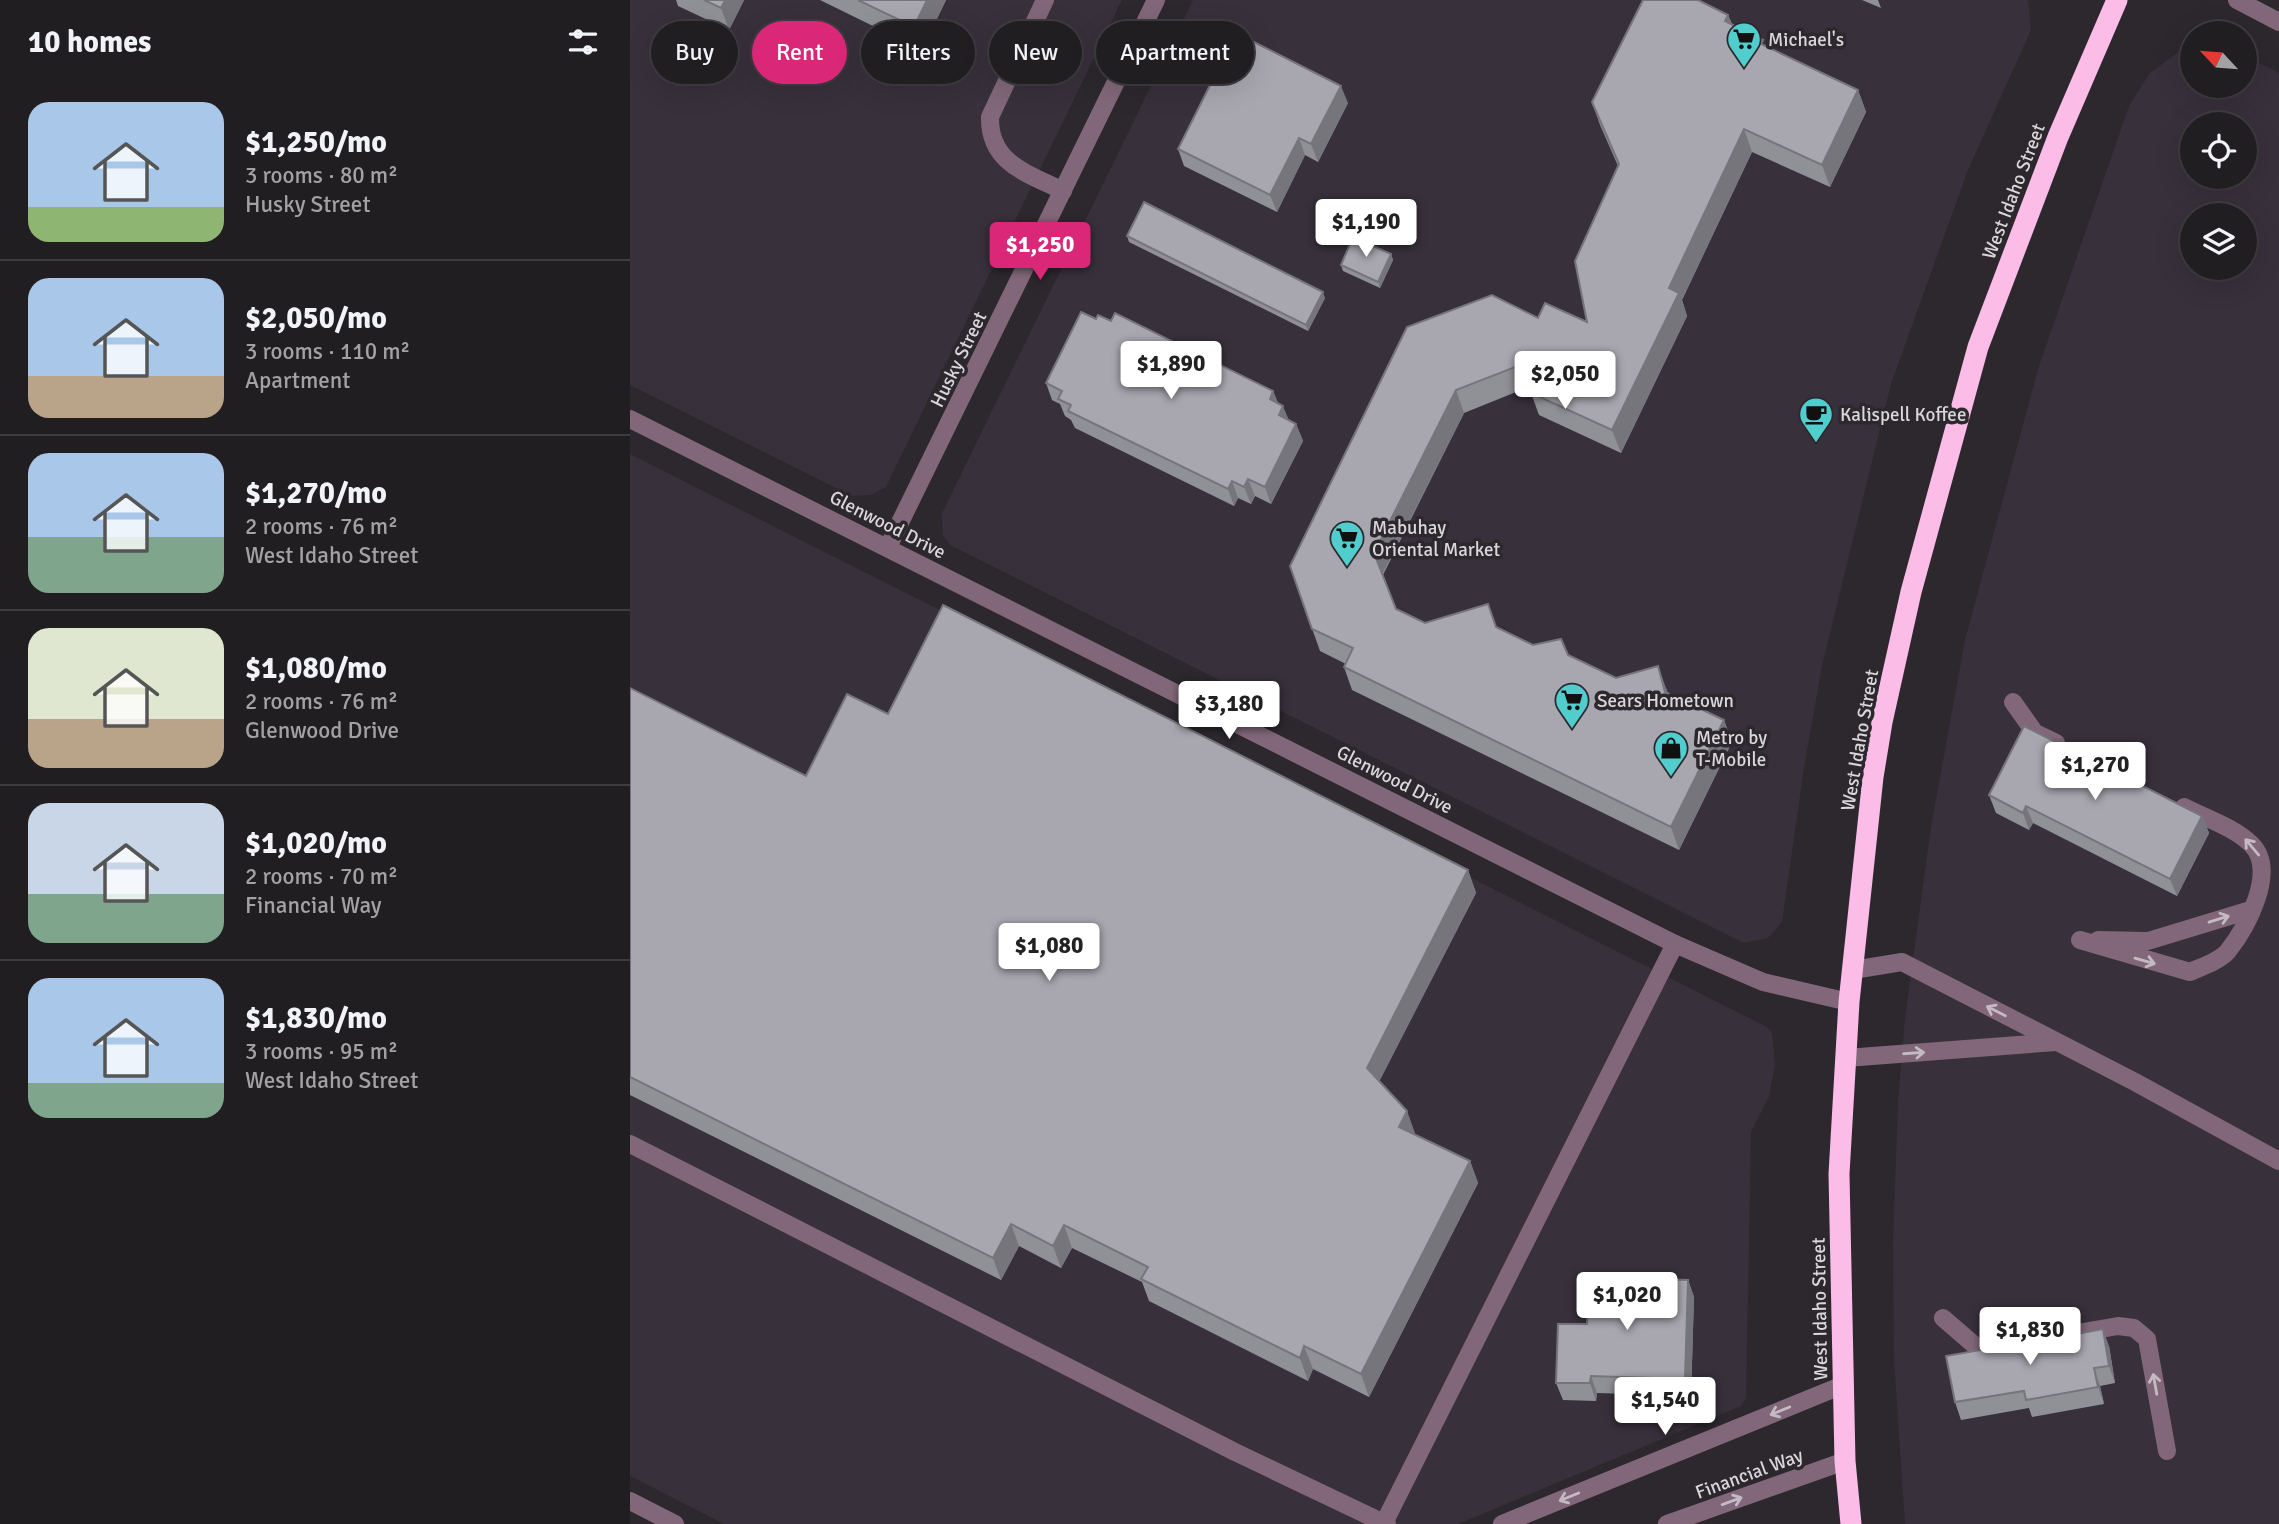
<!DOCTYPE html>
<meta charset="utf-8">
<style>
body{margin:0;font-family:Signika,sans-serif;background:#2d2b2f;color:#f1f3f6;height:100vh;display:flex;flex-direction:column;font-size:26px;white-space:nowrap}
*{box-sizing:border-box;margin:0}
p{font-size:23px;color:#a2a2a5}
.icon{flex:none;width:38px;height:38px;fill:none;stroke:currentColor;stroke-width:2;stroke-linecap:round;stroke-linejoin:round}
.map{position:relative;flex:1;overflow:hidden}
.drawer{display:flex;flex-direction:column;background:#211e22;width:630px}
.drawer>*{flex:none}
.top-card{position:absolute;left:21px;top:21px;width:665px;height:63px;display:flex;gap:14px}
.needle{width:46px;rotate:296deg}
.fabs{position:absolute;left:1550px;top:21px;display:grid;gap:14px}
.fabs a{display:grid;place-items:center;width:77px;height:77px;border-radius:50%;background:#211e22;box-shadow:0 7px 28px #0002,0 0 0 2px #3e3c40;font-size:35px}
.price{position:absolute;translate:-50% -60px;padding:0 16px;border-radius:7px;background:#fff;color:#222;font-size:23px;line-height:46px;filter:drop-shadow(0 2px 4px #0008)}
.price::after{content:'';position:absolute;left:50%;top:42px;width:21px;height:16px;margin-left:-10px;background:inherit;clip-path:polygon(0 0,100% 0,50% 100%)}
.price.current{background:#db2777;color:#fff}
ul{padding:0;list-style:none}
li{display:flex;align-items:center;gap:21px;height:175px;padding:0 28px}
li+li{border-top:2px solid #3e3c40}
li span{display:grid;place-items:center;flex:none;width:196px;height:140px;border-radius:21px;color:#555}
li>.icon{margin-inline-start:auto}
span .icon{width:84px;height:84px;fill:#fffc;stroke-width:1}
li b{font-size:30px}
h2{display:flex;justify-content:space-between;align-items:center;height:84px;padding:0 28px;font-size:30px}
.chip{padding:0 24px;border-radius:32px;background:#211e22;box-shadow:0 7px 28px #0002,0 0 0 2px #3e3c40;font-size:24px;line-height:63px}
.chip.current{background:#db2777;color:#fff}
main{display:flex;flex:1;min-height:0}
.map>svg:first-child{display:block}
.built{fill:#38303b;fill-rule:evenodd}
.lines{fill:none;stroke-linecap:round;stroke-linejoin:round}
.minor{stroke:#816779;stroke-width:18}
.highway{stroke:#fbbce8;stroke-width:21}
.wall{fill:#909097}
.shaded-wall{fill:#76757b}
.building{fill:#a8a7b0;stroke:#76757b;stroke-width:2}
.oneway{stroke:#c4bbc2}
.labels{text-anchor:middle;stroke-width:7;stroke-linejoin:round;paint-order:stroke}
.poi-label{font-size:19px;fill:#dad7db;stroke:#2c282e;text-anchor:start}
.street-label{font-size:19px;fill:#dad7db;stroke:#2c282e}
</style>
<main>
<section class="drawer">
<h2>10 homes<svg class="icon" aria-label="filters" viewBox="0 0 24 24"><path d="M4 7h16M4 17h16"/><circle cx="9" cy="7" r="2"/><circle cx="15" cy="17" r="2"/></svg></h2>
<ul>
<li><span style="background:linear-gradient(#a9c7e8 75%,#8fb573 0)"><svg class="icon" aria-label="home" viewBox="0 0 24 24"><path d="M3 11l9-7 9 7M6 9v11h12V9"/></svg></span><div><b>$1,250/mo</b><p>3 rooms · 80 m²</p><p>Husky Street</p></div></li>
<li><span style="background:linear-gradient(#a9c7e8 70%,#b9a48a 0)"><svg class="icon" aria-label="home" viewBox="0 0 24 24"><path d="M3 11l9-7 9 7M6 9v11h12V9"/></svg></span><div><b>$2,050/mo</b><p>3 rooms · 110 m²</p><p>Apartment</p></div></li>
<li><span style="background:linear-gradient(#a9c7e8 60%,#7fa58c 0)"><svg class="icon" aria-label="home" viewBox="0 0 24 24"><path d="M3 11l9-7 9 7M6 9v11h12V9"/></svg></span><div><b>$1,270/mo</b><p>2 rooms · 76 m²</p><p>West Idaho Street</p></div></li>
<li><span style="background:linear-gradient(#dfe7d0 65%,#b9a48a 0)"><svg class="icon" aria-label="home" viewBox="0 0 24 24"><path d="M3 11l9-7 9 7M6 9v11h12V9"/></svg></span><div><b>$1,080/mo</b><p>2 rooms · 76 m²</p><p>Glenwood Drive</p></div></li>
<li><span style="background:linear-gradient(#c9d6e8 65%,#7fa58c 0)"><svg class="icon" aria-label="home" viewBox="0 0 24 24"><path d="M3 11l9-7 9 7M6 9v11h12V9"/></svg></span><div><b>$1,020/mo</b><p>2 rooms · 70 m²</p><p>Financial Way</p></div></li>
<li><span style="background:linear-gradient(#a9c7e8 75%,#7fa58c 0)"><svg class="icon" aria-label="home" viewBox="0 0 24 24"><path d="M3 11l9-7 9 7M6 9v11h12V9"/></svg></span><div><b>$1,830/mo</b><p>3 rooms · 95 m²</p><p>West Idaho Street</p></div></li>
</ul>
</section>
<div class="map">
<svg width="1649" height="1524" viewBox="0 0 1649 1524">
<rect width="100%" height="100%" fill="#2c282e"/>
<g class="built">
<path d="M0 0H492L256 487 241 495 222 496 0 385Z"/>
<path d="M563 0H1398L1401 30 1338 170 1261 384 1192 666 1174 768 1152 922 1138 938 1114 943 320 545 313 535 312 513Z"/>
<path d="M1563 46V86H1615V56L1649 73V1524H1275L1264 1359 1263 1244 1268 1102 1275 1018 1301 827 1335 640 1408 369 1499 106 1519 74 1551 50ZM1563 124H1615V177H1563ZM1563 215H1615V268H1563Z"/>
<path d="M0 454 1137 1027 1142 1033 1145 1065 1139 1097 1121 1132 1116 1398 1111 1406 828 1524H94L0 1476Z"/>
</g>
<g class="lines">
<g class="minor">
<path d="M415 0 360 117C359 163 397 173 433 191"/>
<path d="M1607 0 1649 22"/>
<path d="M0 419 1045 944 1133 982 1219 1002"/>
<path d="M258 547 526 0"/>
<path d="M1383 702 1405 733 1426 743"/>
<path d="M1450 940 1560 972C1571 967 1590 961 1598 951 1617 927 1648 870 1621 844 1604 827 1575 818 1554 807"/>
<path d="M1468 940 1518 941 1620 910"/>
<path d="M1223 970 1272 962 1505 1082 1649 1161"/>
<path d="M1216 1058 1426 1042"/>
<path d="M0 1144 605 1452 754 1523"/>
<path d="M1313 1318 1350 1350 1488 1326 1504 1328 1517 1339 1537 1451"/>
<path d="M0 1501 45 1524"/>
<path d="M757 1524 754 1523 1045 944"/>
<path d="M872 1524 1213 1385"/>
<path d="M1037 1524 1215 1461"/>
</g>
<path class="highway" d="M1221 1524 1215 1461 1209 1174 1219 1002 1243 777 1252 722 1281 592 1348 347 1428 137 1487 0"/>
</g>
<g class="wall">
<path d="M46 0H114L99 30 48 6Z"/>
<path d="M190 0H316L292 50Z"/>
<path d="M1232 0H1248L1251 8Z"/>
<path d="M1098 15 1102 24 1136 47 1228 90 1236 112 1200 187 1122 152 1052 300 1057 316 991 453 909 415 901 393 906 384 834 413 753 575 766 609 795 623 867 627 903 645 938 655 986 678 1036 688 1038 693 1094 720 1102 742 1049 850 722 690 714 667 716 664 690 651 660 566 777 327 908 318 957 322 988 166 970 125 962 102Z"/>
<path d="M718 103 688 162 675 155 647 212 554 166 548 149Z"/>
<path d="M497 236 695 298 678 331 499 242Z"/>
<path d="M761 254 763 260 750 288 713 271 711 265Z"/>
<path d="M466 319 481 321 643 391 648 403 659 420 666 424 673 441 641 504 625 496 621 504 608 498 604 506 445 428 441 420 435 416 430 404 422 400 416 383Z"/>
<path d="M0 688 176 776 258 714 838 870 846 893 749 1081 777 1111 784 1134 840 1161 848 1183 739 1397 683 1369 678 1381 519 1301 512 1282 442 1248 431 1268 389 1246 371 1280 0 1095Z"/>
<path d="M1359 795 1572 816 1579 833 1547 896 1403 823 1399 830 1366 813Z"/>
<path d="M1058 1280 1064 1297 1061 1396 967 1393 966 1401 933 1400 926 1383 957 1324Z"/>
<path d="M1415 1339 1479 1346 1485 1383 1470 1386 1474 1404 1402 1417 1399 1408 1331 1420 1325 1402Z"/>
</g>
<g class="shaded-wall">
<path d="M95 0H114L99 30 91 8Z"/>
<path d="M297 0H316L292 50 284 27Z"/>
<path d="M1098 15 1107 37 1095 21Z"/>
<path d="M711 86 718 103 688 162 681 144Z"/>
<path d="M1228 90 1236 112 1200 187 1192 165Z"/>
<path d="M1114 129 1122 152 1052 300 1057 316 991 453 982 430 1039 288Z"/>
<path d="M669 138 675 155 647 212 640 195Z"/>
<path d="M761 254 763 260 750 288 748 282Z"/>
<path d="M693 292 695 298 678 331 676 325Z"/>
<path d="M826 390 834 413 752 575 744 553Z"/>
<path d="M643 391 650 408 640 399Z"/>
<path d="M653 406 660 423 649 415Z"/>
<path d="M666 424 673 441 641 504 635 487Z"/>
<path d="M618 479 625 496 621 504 614 487Z"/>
<path d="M602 481 608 498 604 506 598 489Z"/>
<path d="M1028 666 1036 688 1043 714 1035 692Z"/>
<path d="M1094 720 1102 742 1049 850 1041 827Z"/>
<path d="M1396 806 1403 823 1399 830 1393 813Z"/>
<path d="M1572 816 1579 833 1547 896 1540 879Z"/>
<path d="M838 870 846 893 745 1090 737 1068Z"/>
<path d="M777 1111 785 1133 777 1149 769 1127Z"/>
<path d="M840 1161 848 1183 739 1397 731 1374Z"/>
<path d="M381 1224 389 1246 371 1280 363 1258Z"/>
<path d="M434 1225 442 1248 431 1268 423 1246Z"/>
<path d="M1058 1280 1064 1297 1061 1396 1055 1379Z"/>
<path d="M1473 1329 1479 1346 1485 1383 1479 1366Z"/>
<path d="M674 1346 683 1369 678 1381 670 1358Z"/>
<path d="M1464 1368 1470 1386 1474 1404 1468 1387Z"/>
<path d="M961 1376 967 1393 966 1401 960 1383Z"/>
</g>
<g class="building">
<path d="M74 0H95L91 8Z"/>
<path d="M228 0H297L284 27Z"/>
<path d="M1013 0H1068L1098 15 1095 21 1133 40 1131 44 1228 90 1192 165 1114 129 1039 288 1049 293 982 430 901 393 921 353 826 390 744 553 766 609 795 623 858 604 866 627 903 645 931 639 938 655 986 678 1028 666 1035 692 1094 720 1041 827 714 667 723 648 682 629 660 566 777 327 862 295 908 318 915 303 957 322 945 261 989 164 962 102Z"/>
<path d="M606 33 711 86 681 144 669 138 640 195 548 149Z"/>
<path d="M514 202 693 292 676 325 497 236Z"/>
<path d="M723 237 761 254 748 282 711 265Z"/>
<path d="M451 312 466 319 468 315 481 321 485 313 643 391 640 399 653 406 649 415 666 424 635 487 618 479 614 487 602 481 598 489 438 411 441 405 428 399 432 391 416 383Z"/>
<path d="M313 605 838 870 737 1068 777 1111 769 1127 840 1161 731 1374 674 1346 670 1358 511 1279 518 1267 434 1225 423 1246 381 1224 363 1258 0 1077V688L176 776 217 694 258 714Z"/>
<path d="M1394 726 1572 816 1540 879 1396 806 1393 813 1359 795Z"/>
<path d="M959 1277 1058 1280 1055 1379 961 1376 960 1383H926L928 1324H957Z"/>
<path d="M1473 1329 1479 1366 1464 1368 1468 1387 1396 1400 1394 1391 1325 1402 1316 1356 1385 1344 1384 1337 1412 1332 1414 1340Z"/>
</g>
<defs><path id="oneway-shaft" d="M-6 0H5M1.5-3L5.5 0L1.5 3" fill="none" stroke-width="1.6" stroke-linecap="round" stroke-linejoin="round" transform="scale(1.75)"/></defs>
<g class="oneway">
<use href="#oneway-shaft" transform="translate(1622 847) rotate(-130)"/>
<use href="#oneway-shaft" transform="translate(1589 919) rotate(-17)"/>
<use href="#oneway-shaft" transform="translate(1515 961) rotate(16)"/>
<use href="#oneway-shaft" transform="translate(1366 1011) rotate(-153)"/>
<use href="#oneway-shaft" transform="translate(1284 1053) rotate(-4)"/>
<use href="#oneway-shaft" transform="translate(1525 1384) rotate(-100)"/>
<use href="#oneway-shaft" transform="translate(1150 1411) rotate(158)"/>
<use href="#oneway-shaft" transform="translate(939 1497) rotate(158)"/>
<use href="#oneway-shaft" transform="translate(1102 1501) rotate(-20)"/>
</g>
<defs>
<g id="supermarket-pin" transform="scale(1.75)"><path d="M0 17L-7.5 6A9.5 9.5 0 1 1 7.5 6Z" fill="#52cdcd" stroke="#2c282e"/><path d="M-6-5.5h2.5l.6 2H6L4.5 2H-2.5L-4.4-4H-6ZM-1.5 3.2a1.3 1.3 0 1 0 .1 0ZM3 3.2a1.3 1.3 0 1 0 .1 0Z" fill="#111"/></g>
<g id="cafe-pin" transform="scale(1.75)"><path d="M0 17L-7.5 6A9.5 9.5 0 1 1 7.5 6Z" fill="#52cdcd" stroke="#2c282e"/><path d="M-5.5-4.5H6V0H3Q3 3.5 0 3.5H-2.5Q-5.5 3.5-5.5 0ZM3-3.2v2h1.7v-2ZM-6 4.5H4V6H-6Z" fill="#111"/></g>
<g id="shop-pin" transform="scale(1.75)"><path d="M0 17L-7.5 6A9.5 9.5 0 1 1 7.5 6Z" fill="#52cdcd" stroke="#2c282e"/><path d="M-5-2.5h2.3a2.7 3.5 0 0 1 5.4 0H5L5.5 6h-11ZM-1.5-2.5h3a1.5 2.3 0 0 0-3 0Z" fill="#111"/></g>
</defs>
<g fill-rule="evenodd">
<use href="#supermarket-pin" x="1114" y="39"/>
<use href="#cafe-pin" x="1186" y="414"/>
<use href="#supermarket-pin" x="717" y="538"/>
<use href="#supermarket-pin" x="942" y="700"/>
<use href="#shop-pin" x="1041" y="748"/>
</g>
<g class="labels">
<g class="poi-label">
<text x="1138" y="46">Michael's</text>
<text x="1210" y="421">Kalispell Koffee</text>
<text x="742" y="534">Mabuhay<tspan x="742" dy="22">Oriental Market</tspan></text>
<text x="967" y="707">Sears Hometown</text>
<text x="1066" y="744">Metro by<tspan x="1066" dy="22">T-Mobile</tspan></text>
</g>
<g class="street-label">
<text transform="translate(1383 191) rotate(-69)" y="7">West Idaho Street</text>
<text transform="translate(328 359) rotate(-64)" y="7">Husky Street</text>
<text transform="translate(258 524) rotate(27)" y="7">Glenwood Drive</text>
<text transform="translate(1229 740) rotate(-80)" y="7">West Idaho Street</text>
<text transform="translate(765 779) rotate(27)" y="7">Glenwood Drive</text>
<text transform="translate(1189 1309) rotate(-91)" y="7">West Idaho Street</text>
<text transform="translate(1119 1473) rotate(-20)" y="7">Financial Way</text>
</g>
</g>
</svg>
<div class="fabs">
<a><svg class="needle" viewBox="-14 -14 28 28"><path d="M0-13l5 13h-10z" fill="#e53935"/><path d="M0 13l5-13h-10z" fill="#a2a2a5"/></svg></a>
<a><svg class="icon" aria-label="locate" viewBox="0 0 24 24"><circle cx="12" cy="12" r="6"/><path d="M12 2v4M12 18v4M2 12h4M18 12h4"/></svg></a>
<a><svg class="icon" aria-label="layers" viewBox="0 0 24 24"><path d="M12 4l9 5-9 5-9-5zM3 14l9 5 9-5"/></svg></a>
</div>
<b class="price" style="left:736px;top:259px">$1,190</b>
<b class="price current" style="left:410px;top:282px">$1,250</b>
<b class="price" style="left:541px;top:401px">$1,890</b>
<b class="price" style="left:935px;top:411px">$2,050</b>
<b class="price" style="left:599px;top:741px">$3,180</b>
<b class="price" style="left:1465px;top:802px">$1,270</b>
<b class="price" style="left:419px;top:983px">$1,080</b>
<b class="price" style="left:997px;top:1332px">$1,020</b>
<b class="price" style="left:1400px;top:1367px">$1,830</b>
<b class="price" style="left:1035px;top:1437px">$1,540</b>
<div class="top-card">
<a class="chip">Buy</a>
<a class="chip current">Rent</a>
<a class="chip">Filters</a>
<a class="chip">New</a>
<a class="chip">Apartment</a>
</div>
</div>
</main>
